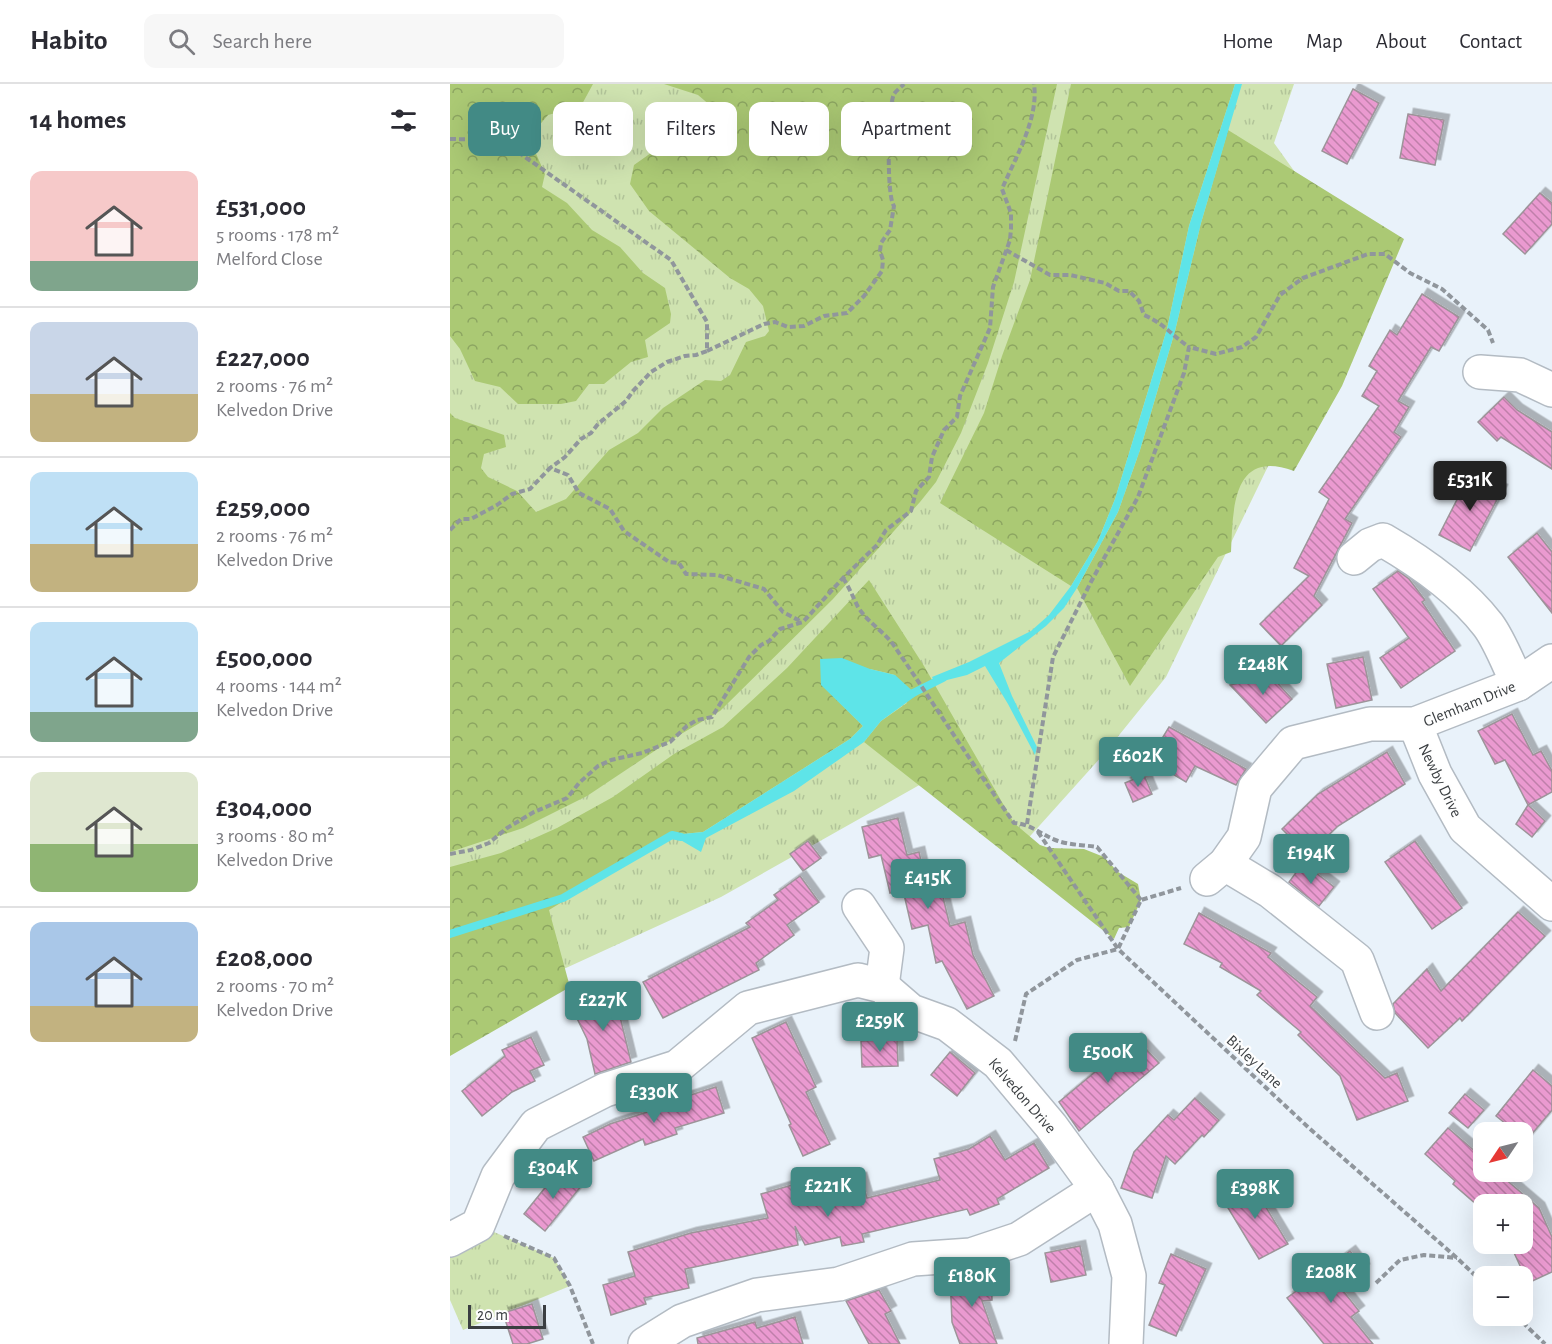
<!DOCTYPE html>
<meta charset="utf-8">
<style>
body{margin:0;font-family:"Alegreya Sans",sans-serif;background:#f7f7f7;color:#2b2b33;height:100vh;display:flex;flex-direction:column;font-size:22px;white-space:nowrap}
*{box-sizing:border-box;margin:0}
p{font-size:20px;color:#7c7c81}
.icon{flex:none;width:33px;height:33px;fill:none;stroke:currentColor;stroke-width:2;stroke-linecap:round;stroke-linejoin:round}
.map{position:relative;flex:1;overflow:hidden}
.details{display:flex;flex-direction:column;background:#fff;width:450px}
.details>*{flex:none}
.guide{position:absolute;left:18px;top:18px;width:570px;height:54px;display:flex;gap:12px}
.needle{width:39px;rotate:235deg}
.tools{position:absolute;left:1023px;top:1038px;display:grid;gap:12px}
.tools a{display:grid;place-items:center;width:60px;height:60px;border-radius:12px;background:#fff;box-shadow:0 6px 24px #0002;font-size:30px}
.scale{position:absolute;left:18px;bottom:15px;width:78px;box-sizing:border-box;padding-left:6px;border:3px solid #3a3e41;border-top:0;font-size:16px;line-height:21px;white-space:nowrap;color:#3a3e41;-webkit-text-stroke:4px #fefefe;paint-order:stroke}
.price{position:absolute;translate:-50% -51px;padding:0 14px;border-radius:6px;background:#428a85;color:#fff;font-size:20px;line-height:39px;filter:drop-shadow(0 2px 3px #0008)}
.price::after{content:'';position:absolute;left:50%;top:36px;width:18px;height:14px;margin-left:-9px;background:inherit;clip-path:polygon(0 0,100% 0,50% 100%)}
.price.on{background:#222;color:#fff}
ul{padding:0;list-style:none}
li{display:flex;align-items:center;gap:18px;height:150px;padding:0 30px}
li+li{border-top:2px solid #e1e1e2}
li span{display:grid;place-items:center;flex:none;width:168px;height:120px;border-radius:12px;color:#555}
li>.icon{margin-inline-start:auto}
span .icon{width:72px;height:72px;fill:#fffc;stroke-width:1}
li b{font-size:26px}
h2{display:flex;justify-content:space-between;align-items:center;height:72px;padding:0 30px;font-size:26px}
.tag{padding:0 21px;border-radius:12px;background:#fff;box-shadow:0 6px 24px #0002;font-size:21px;line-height:54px}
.tag.on{background:#428a85;color:#fff}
header{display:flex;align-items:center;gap:36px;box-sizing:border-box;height:84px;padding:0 30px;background:#fff;border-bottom:2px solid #e1e1e2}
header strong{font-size:28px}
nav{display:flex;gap:33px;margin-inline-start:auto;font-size:21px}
.search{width:420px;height:54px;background:#f7f7f7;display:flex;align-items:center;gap:15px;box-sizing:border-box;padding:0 21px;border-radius:12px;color:#7c7c81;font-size:22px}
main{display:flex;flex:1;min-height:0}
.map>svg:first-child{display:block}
.grass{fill:url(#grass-tufts)}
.forest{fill:url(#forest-crowns)}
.water{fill:#5ee4e8}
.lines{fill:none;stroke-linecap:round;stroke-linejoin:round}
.stream{stroke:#5ee4e8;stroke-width:8}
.building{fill:url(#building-back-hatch);stroke:#9d9499;stroke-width:1.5;filter:url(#shadow)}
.minor-casing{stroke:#b3bbc3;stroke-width:36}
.path{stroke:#90969c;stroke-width:4;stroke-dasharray:6 3;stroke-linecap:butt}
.minor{stroke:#fff;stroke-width:33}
.labels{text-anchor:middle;stroke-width:4.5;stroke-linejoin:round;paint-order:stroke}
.street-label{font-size:16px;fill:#3a3e41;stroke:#fefefe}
</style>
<header>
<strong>Habito</strong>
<div class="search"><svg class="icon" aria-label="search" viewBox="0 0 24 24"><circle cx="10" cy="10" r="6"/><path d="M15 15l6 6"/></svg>Search here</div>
<nav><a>Home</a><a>Map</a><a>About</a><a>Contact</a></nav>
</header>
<main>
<section class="details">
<h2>14 homes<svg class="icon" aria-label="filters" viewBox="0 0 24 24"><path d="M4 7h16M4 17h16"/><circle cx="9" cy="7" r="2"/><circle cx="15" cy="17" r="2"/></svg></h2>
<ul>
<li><span style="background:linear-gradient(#f6c9c9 75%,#7fa58c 0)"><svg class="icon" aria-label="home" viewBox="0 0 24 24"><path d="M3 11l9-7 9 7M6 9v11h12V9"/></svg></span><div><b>£531,000</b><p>5 rooms · 178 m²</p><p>Melford Close</p></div></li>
<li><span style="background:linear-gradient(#c9d6e8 60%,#c2b280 0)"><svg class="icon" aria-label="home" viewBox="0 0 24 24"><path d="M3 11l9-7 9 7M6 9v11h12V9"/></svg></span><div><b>£227,000</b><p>2 rooms · 76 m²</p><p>Kelvedon Drive</p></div></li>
<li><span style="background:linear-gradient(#bfe0f5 60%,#c2b280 0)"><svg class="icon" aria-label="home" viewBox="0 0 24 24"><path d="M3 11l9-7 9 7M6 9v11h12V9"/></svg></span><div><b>£259,000</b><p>2 rooms · 76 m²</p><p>Kelvedon Drive</p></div></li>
<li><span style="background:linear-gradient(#bfe0f5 75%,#7fa58c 0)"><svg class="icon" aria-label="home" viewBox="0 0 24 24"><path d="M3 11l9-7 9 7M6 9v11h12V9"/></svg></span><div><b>£500,000</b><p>4 rooms · 144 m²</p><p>Kelvedon Drive</p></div></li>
<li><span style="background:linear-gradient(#dfe7d0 60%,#8fb573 0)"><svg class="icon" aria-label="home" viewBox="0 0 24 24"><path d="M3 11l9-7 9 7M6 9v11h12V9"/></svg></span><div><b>£304,000</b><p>3 rooms · 80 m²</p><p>Kelvedon Drive</p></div></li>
<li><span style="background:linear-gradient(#a9c7e8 70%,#c2b280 0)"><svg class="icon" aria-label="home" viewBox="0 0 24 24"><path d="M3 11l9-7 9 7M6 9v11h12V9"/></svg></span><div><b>£208,000</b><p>2 rooms · 70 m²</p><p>Kelvedon Drive</p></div></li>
</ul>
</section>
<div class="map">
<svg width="1102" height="1260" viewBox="0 0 1102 1260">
<defs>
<pattern id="grass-tufts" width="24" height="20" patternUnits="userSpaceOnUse" patternTransform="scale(1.5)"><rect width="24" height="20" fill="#cfe3b0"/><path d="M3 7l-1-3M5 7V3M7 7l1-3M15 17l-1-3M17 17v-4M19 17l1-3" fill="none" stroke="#b2c499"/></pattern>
<pattern id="forest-crowns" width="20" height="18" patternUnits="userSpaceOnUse" patternTransform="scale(1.5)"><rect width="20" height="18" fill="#abc974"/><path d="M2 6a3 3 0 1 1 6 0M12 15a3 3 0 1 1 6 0" fill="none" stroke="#8ca561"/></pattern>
<pattern id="building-back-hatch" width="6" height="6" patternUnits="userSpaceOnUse" patternTransform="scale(1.5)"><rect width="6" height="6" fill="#ea9ad0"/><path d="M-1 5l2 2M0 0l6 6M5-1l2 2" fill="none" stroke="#bf7faa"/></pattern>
<filter id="shadow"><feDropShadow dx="5.5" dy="-5.5" stdDeviation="0" flood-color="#0004"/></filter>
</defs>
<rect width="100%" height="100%" fill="#e9f2fa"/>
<g class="grass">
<path d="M0 0H844L824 59 914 184 716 593 653 671 563 771 473 699 271 813 0 937Z"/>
<path d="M28 1141 104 1174 120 1202 13 1246 0 1216V1156Z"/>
</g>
<g class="forest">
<path d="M0 0H143L131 22 98 31 87 44 84 65 95 90 92 103 117 119 142 146 170 163 193 189 215 204 221 230 220 239 195 256 198 273 181 278 154 300H139L126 317 111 320H68L50 303 25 297 10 265 0 252Z"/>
<path d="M214 0H607L564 198 538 279 511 349 486 398 470 418 383 515 270 627 221 656 137 712 73 744 0 768V329L5 334 54 351 56 363 34 370 31 384 38 393 67 407 86 428 116 415 159 366 188 349 213 324 255 296 271 297 280 291 296 258 315 252 319 247 313 222 299 205 280 194 199 127 180 100 184 81 225 52 262 37 261 22 248 11Z"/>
<path d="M621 0H785L739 142 717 245 665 415 648 457 621 502 490 419 534 329 552 272 580 196Z"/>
<path d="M778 46 954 155 892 302 844 387C782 364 783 425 781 468L768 473 680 602 627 504 668 428 690 366 725 247 751 139Z"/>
<path d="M419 496 474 582 564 739 590 761 599 764 634 765 654 773 668 788 688 800 691 816 679 843 669 844 664 855 414 658 431 637 457 619 445 591 420 585 371 600 413 642 400 655 253 748 222 751 99 826 120 903 0 972V783L51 769 107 744 163 713 224 670 273 643 337 584Z"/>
</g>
<g class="water">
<path d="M785 0H792L751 139 725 247 690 366 668 428 627 504 614 524 596 542 549 579 562 612 587 663 585 671 558 620 535 582 517 591 485 599 482 593 519 578 581 547 599 531 621 502 648 457 665 415 717 245 739 142Z"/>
<path d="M392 574 420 585 445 591 467 611 431 637 414 658 344 707 256 754 251 768 222 751 253 748 400 655 413 642 371 601 370 575Z"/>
</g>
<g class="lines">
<g class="stream">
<path d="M455 613 493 594"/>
<path d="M0 850 113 814 222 751 231 753"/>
</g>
</g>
<g class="building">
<path d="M903 5 929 19 897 80 872 67Z"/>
<path d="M958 30 994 36 985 81 950 74Z"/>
<path d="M1090 109 1102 119V140L1075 170 1053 150Z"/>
<path d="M972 210 1009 233 989 267 981 263 948 317 959 323 944 348 951 353 895 435 902 439 864 512 872 521 831 562 810 540 859 492 844 484 879 415 869 408 929 322 912 312 927 287 919 282 940 246 947 251Z"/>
<path d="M1054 313 1067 326 1102 348V385L1051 353 1047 357 1028 338Z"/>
<path d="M1020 390 1052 406 1020 467 989 451Z"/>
<path d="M1087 449 1102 468V529L1058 473Z"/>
<path d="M948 487 959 495 975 516 972 518 1005 567 951 604 930 574 959 554 923 505Z"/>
<path d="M913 573 922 616 886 624 877 580Z"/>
<path d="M821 592 842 615 816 639 780 601Z"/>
<path d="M1062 630 1083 671 1091 667 1102 687V708L1078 721 1055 676 1045 680 1028 647Z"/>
<path d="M719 643 796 685 786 701 745 682 736 698 699 676Z"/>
<path d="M937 668 955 700 888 742 858 771 832 745 868 710Z"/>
<path d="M694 691 702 710 683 718 675 699Z"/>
<path d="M1078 721 1095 737 1082 753 1066 740Z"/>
<path d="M448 734 457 771 469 768 478 808 491 805 500 842 515 838 523 871 544 912 517 925 492 877 486 879 478 841 462 845 453 806 440 809 431 771 419 774 412 743Z"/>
<path d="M358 757 371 774 353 787 340 770Z"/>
<path d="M965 757 1012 824 982 845 935 778Z"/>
<path d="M853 779 884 803 869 822 839 798Z"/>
<path d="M350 792 369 818 337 841 344 851 306 879 309 886 213 934 193 898 300 843 296 839 328 816 324 811Z"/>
<path d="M1068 828 1095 852 1012 937 1010 934 978 964 945 929 943 920 977 885 991 907Z"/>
<path d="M749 829 821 869 818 873 867 913 860 922 935 994 947 989 958 1017 907 1036 890 992 848 951 851 948 807 911 811 907 770 883 772 879 734 860Z"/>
<path d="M151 907 156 917 165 912 181 978 145 990 137 955 121 922Z"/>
<path d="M336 938 366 1003 356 1008 380 1060 353 1072 339 1041 341 1040 302 954Z"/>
<path d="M81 953 94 981 80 987 85 997 62 1008 32 1032 12 1007 55 972 52 966Z"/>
<path d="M686 954 709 979 629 1047 609 1018Z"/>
<path d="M447 955 448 982 412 983 411 957Z"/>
<path d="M500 968 525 989 507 1012 481 991Z"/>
<path d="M1083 986 1102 1002V1026L1076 1057 1072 1054V1048H1066L1046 1032Z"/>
<path d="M266 1003 274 1029 225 1044 227 1050 195 1061 193 1055 144 1077 133 1053 160 1040 232 1017 231 1014Z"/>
<path d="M1015 1010 1034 1026 1018 1044 999 1029Z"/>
<path d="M745 1014 769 1036 754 1053 752 1051 725 1080 716 1072 702 1114 671 1104 684 1068 718 1031 724 1036Z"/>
<path d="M998 1044 1034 1075V1088H1047L1089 1124 1102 1153V1188L1078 1199 1060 1160H1072V1120H1034V1127L1003 1100 1005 1097 975 1070Z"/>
<path d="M540 1052 555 1076 584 1059 599 1084 547 1115 549 1120 520 1131 517 1125 412 1150 414 1158 392 1162 390 1153 355 1161 345 1142 348 1161 235 1185 239 1204 194 1214 196 1220 161 1231 153 1201 185 1192 178 1168 241 1149 318 1134 311 1110 370 1093 374 1104 411 1094 417 1114 490 1096 484 1075 519 1065Z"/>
<path d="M110 1085 132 1101 95 1147 74 1130Z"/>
<path d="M799 1095 838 1160 809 1175 772 1114Z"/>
<path d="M630 1162 636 1191 601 1198 595 1169Z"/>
<path d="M900 1167 914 1185 890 1203 909 1227 901 1233 923 1260H874L837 1214Z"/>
<path d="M721 1170 756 1185 726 1252 699 1241 715 1201 709 1199Z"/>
<path d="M537 1185H541L542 1216 532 1217 547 1260H510L502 1238 500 1191 523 1190Z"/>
<path d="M429 1206 441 1227 435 1230 450 1260H419L396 1217Z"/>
<path d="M82 1220 93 1255 77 1260H63L53 1229Z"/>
<path d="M345 1233 353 1260H248L247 1254 305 1238 307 1244Z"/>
</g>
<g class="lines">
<g class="minor-casing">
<g id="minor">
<path d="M1030 288 1070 291 1102 306"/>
<path d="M904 474 920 461 933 456C971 478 1011 506 1038 541 1050 557 1059 582 1068 600"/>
<path d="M965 640 985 690 1015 744 1102 820"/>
<path d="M775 780 820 807 907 876 927 929"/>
<path d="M757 795 775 780 794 753 805 704 843 659 920 640H965L1068 600 1102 577"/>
<path d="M409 822 437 864 432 902"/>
<path d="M0 1156 28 1141 48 1092 86 1041 155 1006 227 983 298 924 408 896 432 902 461 927 497 940 548 979 601 1042 647 1105 665 1140 679 1192 676 1260"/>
<path d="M195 1260 232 1237 307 1211 389 1200 463 1175 521 1171 569 1155 647 1105"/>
</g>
</g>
<g class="path">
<path d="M0 55 51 56 221 176 257 238V267L246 271 235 272 217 278 201 288 183 307 176 317 148 340 141 349 131 355 115 373 100 384"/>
<path d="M556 166 600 191H620L655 199 669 207H679L689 217 694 231C715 240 721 251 739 263"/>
<path d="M257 267 314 240 325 238 338 243 354 242 374 232 397 229 414 212 432 187 433 176 430 167 431 159 440 146 444 122C436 112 438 21 444 10 446 7 451 3 454 0"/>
<path d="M0 446 11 435H21L47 421 62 410 80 405 100 384 118 391 129 409 160 425 174 447 219 478 229 479 236 490 267 491 314 505 333 528 352 538"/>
<path d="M393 494C399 503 403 513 408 523 418 539 435 548 445 563 485 622 523 681 564 739 582 740 591 751 608 757 620 761 634 761 647 763L691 816"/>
<path d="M577 740 603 573 642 496 688 413 734 289 739 263 766 270 792 263 806 253 830 211 853 194 918 170H935L960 189 992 205 1038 246 1043 259"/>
<path d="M588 748 668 865 859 1044 1007 1174 1034 1200"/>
<path d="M0 770 21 766 39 759 57 744 84 728 117 714 129 699 148 682 161 676 192 669 220 658 237 642 247 636 262 633 299 573 311 561 319 557 330 545 353 538 393 494 427 461 436 446 461 427 466 407 479 393 482 373 494 346 507 333 510 312 540 244 543 203 560 156 561 145V129L552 105C565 74 589 35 584 0"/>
<path d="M565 957 576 910 627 876 668 865 691 816 731 804"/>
<path d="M54 1152 104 1174 120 1202 143 1260"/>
<path d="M926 1199 950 1176 974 1171 1007 1174"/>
<path d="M1066 1232 1095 1260"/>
</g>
<use href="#minor" class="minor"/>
</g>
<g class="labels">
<g class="street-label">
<text transform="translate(1019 619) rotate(-22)" y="6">Glemham Drive</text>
<text transform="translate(991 696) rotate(64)" y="6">Newby Drive</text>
<text transform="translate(805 977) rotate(43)" y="6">Bixley Lane</text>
<text transform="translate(573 1011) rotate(49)" y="6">Kelvedon Drive</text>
</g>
</g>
</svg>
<div class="tools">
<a><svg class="needle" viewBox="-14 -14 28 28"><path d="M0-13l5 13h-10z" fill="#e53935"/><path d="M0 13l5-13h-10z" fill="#7c7c81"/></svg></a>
<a>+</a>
<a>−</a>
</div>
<div class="scale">20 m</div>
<b class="price on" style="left:1020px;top:428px">£531K</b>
<b class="price" style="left:813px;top:612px">£248K</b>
<b class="price" style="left:688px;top:704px">£602K</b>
<b class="price" style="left:861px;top:801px">£194K</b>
<b class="price" style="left:478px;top:826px">£415K</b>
<b class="price" style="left:153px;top:948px">£227K</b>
<b class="price" style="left:430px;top:969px">£259K</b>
<b class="price" style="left:658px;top:1000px">£500K</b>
<b class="price" style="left:204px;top:1040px">£330K</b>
<b class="price" style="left:103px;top:1116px">£304K</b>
<b class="price" style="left:378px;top:1134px">£221K</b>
<b class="price" style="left:805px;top:1136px">£398K</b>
<b class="price" style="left:881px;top:1220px">£208K</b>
<b class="price" style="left:522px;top:1224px">£180K</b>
<div class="guide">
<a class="tag on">Buy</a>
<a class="tag">Rent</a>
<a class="tag">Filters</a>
<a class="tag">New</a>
<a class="tag">Apartment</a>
</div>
</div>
</main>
